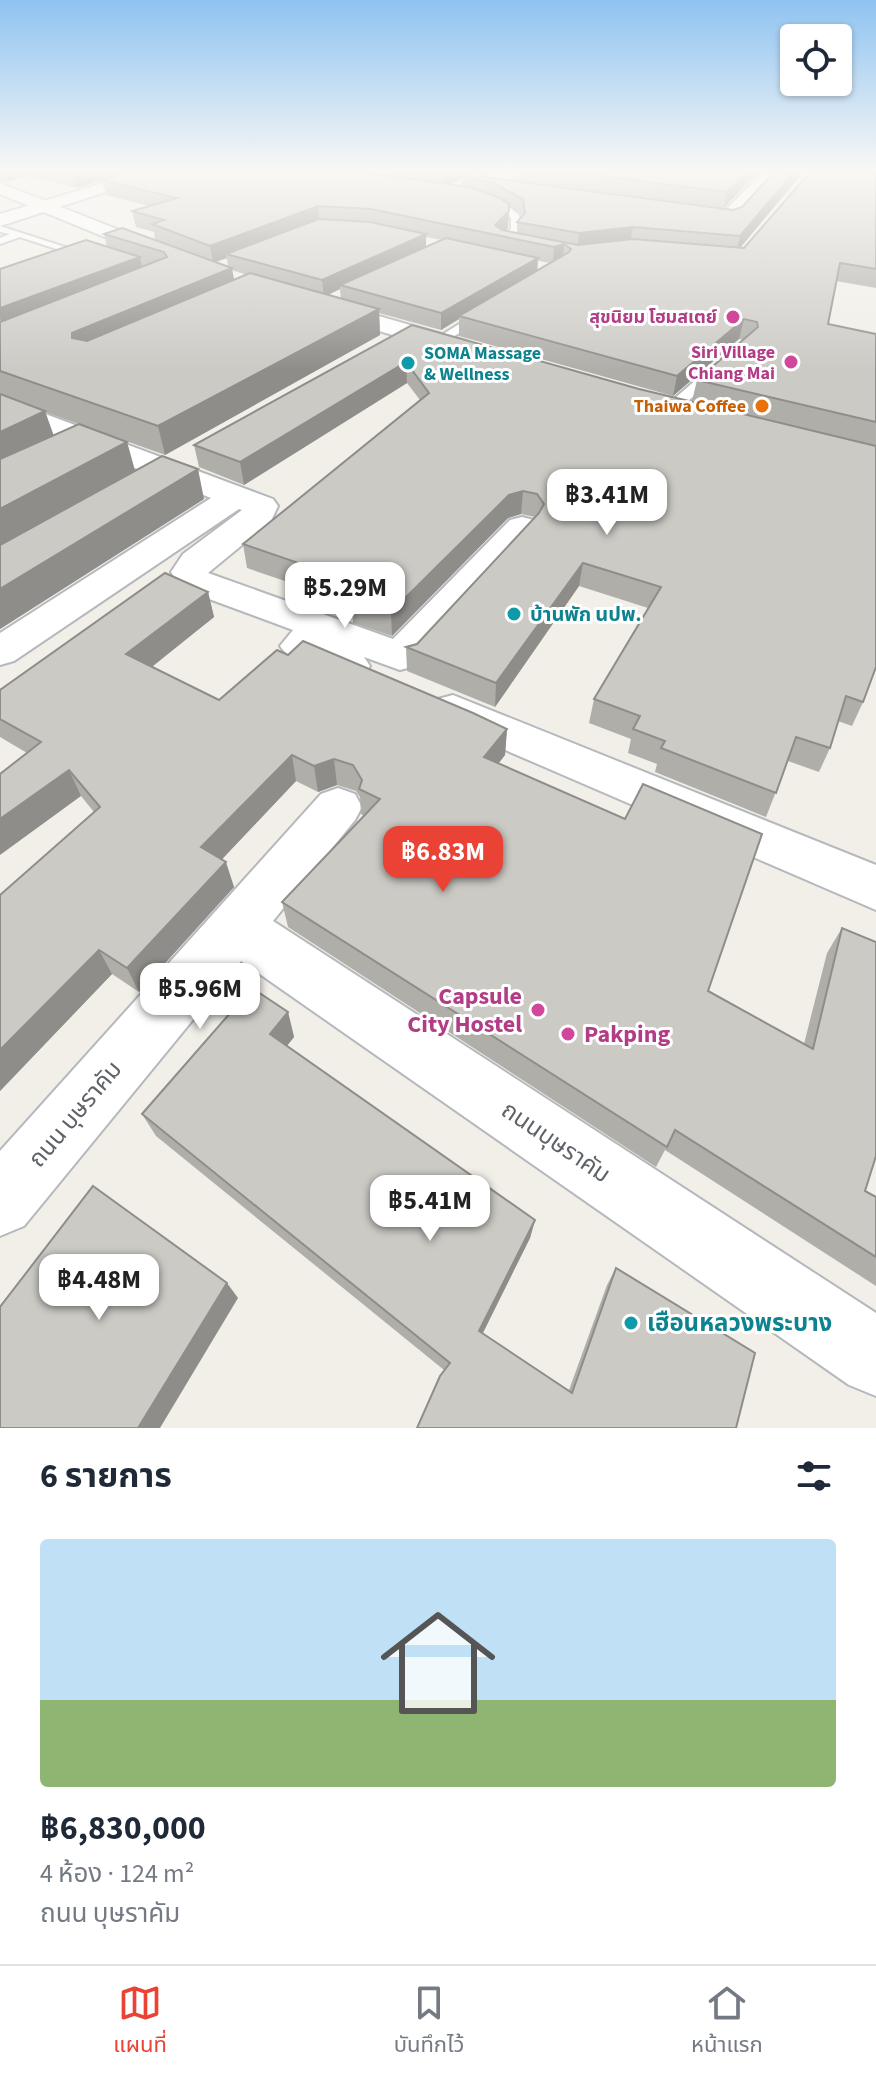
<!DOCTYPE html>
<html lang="th">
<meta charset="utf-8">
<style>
body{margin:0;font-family:"Source Sans 3","Noto Sans Thai",sans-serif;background:#f2f2f3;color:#1f2937;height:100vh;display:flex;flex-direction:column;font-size:30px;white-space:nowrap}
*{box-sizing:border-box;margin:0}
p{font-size:26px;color:#747a83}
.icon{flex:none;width:44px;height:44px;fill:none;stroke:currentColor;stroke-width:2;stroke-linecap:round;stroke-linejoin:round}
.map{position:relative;height:1428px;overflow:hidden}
.sheet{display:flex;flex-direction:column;background:#fff;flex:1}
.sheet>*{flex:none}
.controls{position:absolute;left:780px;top:24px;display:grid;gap:16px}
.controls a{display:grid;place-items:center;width:72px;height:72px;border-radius:8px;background:#fff;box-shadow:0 2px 6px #0004;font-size:40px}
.price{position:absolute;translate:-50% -68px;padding:0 18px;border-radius:16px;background:#fff;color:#222;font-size:26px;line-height:52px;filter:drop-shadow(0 2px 4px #0008)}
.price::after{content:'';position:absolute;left:50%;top:48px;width:24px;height:18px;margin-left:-12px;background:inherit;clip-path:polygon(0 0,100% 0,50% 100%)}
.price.current{background:#ea4335;color:#fff}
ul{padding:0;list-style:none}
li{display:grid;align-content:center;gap:16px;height:424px;padding:0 40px}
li+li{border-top:2px solid #e0e1e3}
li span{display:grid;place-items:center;height:248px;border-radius:8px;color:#555}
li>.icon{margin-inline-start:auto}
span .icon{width:144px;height:144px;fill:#fffc;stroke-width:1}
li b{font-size:34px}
h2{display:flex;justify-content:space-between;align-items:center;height:96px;padding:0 40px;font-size:34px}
.dock{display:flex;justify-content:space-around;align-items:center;height:112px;border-top:2px solid #e0e1e3;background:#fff;font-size:22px;color:#747a83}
.dock a{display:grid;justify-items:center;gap:4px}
.dock .current{color:#ea4335}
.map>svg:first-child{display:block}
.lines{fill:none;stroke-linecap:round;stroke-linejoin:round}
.lane-casing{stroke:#b5b8bc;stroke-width:4}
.street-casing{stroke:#b5b8bc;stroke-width:4}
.secondary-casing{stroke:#b6babf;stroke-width:4}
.lane{fill:#fff;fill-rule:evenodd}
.street{fill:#fff;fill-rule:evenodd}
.secondary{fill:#fff;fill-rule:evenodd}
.wall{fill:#afaea9;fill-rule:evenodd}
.shaded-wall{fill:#8f8d8a}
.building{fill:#cccac5;stroke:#8f8d8a;stroke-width:2}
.hotel-dot{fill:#d1479c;stroke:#fff;stroke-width:3}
.culture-dot{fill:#0f9aa8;stroke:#fff;stroke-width:3}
.food-dot{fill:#e8710a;stroke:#fff;stroke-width:3}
.labels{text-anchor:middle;stroke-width:6;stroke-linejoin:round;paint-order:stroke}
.far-hotel-label{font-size:18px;font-weight:bold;fill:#b23c85;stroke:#fff;text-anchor:end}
.far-culture-label{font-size:18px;font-weight:bold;fill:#0d838f;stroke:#fff;text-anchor:start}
.far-food-label{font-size:18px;font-weight:bold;fill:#c56008;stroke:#fff;text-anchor:end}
.culture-label{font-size:20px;font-weight:bold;fill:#0d838f;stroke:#fff;text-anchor:start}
.near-hotel-label{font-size:24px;font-weight:bold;fill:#b23c85;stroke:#fff;text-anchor:end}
.near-street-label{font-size:24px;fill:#5f6368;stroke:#fff}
.near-culture-label{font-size:24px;font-weight:bold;fill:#0d838f;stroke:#fff;text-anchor:start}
</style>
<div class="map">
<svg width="876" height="1428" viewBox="0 0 876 1428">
<rect width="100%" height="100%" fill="#f1efe8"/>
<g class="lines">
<g class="lane-casing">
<g id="lane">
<path d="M481 199 508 206 519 215 521 230 510 240 522 242V246L498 243V239L511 229V218L502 210 478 204Z"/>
<path d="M0 226 96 257 87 259 20 237 0 244V238L10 234 0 232Z"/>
<path d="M485 308 491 312 489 314 442 344 432 341Z"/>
<path d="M712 366 724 369 677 411H667V405Z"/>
</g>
</g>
<g class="street-casing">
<g id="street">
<path d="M501 171H522L506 182 536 186 545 191 536 196 483 189 480 185Z"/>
<path d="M764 171H782L736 221 680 215 671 210 680 205 725 211Z"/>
<path d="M0 183 170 250 173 254 170 258H156L0 194Z"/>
<path d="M323 300 469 342 473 347 469 352 460 355 315 312 311 307 315 302Z"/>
<path d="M0 397 273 499 278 506 271 521 208 573 393 639 510 520 522 517 534 520 539 527 415 666 400 670 364 657 370 666 364 676C342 682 292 665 280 646L293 630 182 589 171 572 183 554 242 510 239 509 14 661 0 665V633L211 498 0 415Z"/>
<path d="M453 695 876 865V910L438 721 431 710 438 699Z"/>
<path d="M338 788 355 794 362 807 355 820 273 921 876 1313V1396L849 1385 241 961 24 1226 0 1236V1151L321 794Z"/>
</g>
</g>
<g class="secondary-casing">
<path id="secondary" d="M144 171H171L0 226V214Z"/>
</g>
<use href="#lane" class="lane"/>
<use href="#street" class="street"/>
<use href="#secondary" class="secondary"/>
</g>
<g class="wall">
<path d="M0 171H487L486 177 733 210 742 207 775 171H804L740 247 744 248 876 171V288L836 281 828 324 876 334V446L692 401 697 380 743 340 739 339 673 396 459 336V319L441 330 379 313 380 335 165 455 45 412 53 436 127 442 135 471 204 499 0 629V269L107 247 104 234 155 240 154 232 136 227 132 211 149 206 106 195 102 180 77 188 29 176 6 182 0 181ZM462 178V186L449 185ZM509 207 522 215V216L517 222V233L505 231 508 228ZM426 237 442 240 426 247ZM227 258 228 267 215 262ZM538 261H539L550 263 537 271ZM232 270 247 275 234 280ZM340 289 341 299 327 295Z"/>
<path d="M515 171H759L724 208 514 180Z"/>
<path d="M412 325 639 389 863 702 852 726 838 721 830 748 819 772 788 761 766 817 655 772 657 764 628 753 631 739 589 723 594 699 648 608 579 586 495 707 407 671 406 647 417 644 535 517 521 514 508 518 392 636 353 623 352 604 247 568 243 544 420 400 407 383 244 485 199 467 194 445Z"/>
<path d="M208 592 214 617 152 667 219 700 288 655 507 729 505 755 498 764 708 991 804 1044 827 953 842 928 865 1191 876 1197V1286L665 1150 656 1167 288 927 282 902 364 816 361 814 360 797 356 791 337 785 318 792 296 781 222 859 234 887 139 992 112 974 0 1091V895L94 812 81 796 27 753 0 737V690Z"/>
<path d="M288 1012 294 1037 287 1046 535 1220 530 1238 482 1333 569 1390 607 1285 616 1268 736 1428 444 1370 156 1136 142 1114Z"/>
</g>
<g class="shaded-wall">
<path d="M2 171H27L29 176 6 182Z"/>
<path d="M79 171H132L77 188 73 173Z"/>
<path d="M447 171H474L462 176V178L443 188V173Z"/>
<path d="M477 171H487V177L482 180Z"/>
<path d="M748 171H759L724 208 727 192Z"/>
<path d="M795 171H804L736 253 740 236Z"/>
<path d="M318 206 319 222 226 254 227 258 213 263 210 246Z"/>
<path d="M509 211 508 228 500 235 495 225Z"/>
<path d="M633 227 630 244 577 250 579 233Z"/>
<path d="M426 234V249L340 285V289L324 297 322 280Z"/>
<path d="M564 244 563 261 553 264 554 247Z"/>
<path d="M140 257 145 280 6 335 0 318V308Z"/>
<path d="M538 258 537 273 459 316V319L441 330V313Z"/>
<path d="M232 268 236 292 80 359 72 338V333Z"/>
<path d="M379 309 380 335 165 455 158 426Z"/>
<path d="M744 319 739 339 673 396 677 376Z"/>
<path d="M406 362 407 383 244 485 240 462Z"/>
<path d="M45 411 55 439 0 467V432Z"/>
<path d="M127 442 135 471 0 547V509Z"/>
<path d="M198 469 204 499 0 629V589Z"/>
<path d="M523 491 521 514 508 518 392 636 391 612 509 495Z"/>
<path d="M583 563 579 586 495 707 496 683Z"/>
<path d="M208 592 214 617 135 680 126 654Z"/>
<path d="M507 729 505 755 483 783 484 757Z"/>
<path d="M292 755 296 781 209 873 201 847Z"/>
<path d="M334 759 337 785 318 792 314 766Z"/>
<path d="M69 770 81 796 0 855V819Z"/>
<path d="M226 862 234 887 139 992 127 968Z"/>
<path d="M99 950 112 974 0 1091V1050Z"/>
<path d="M288 1012 294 1037 277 1058 270 1034Z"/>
<path d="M535 1220 530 1238 477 1345 479 1331Z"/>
<path d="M227 1283 238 1298 160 1428H138Z"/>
</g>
<g class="building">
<path d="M130 171H372L374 174 470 187 500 198 509 204V211L495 225 502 230 578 245 633 239 744 248 811 171H876V269L840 263 828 324 876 334V422L697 380 758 327 757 322 744 319 677 376 459 316 569 252 571 249 564 244 554 247 371 209 318 206 210 246 152 224 164 220 132 211 177 198 102 180Z"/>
<path d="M471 171H479L483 177 733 210 742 207 775 171H795L740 236 633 227 579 233 517 222 525 213 523 199 493 183 462 176Z"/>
<path d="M562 171H748L727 192Z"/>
<path d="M319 219 370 222 426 234 322 280 226 254Z"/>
<path d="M122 228 232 268 72 333V338L87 341 250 273 379 309 158 426 0 371V322L167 257 164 252 104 234Z"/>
<path d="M446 238 538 258 441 313 340 285Z"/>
<path d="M86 240 140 257 0 308V269Z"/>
<path d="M412 325 639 389 876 446V667L863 702 846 696 830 748 796 737 776 793 661 748 665 741 633 729 640 716 594 699 661 587 583 563 496 683 406 647 417 644 539 513 544 504 537 494 523 491 509 495 391 612 351 599 365 586 243 544 429 393 406 362 240 462 194 445Z"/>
<path d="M0 394 45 411 0 432Z"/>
<path d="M79 424 127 442 0 509V459Z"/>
<path d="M162 456 198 469 0 589V545Z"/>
<path d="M165 573 208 592 126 654 219 700 277 650 288 655 303 641 473 713 507 729 484 757 625 819 643 784 762 834 708 991 813 1049 842 928 876 942V1156L865 1191 876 1197V1257L675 1130 667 1147 282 902 380 799 359 789 362 780 353 765 334 759 314 766 292 755 201 847 226 862 127 968 99 950 0 1050V895L100 807 69 770 0 819V774L41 742 0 719V690Z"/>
<path d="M252 988 288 1012 270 1034 535 1220 479 1331 572 1393 616 1268 755 1353 736 1428H417L440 1376 450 1363 142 1114Z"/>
<path d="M93 1186 227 1283 138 1428H0V1307Z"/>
</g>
<linearGradient id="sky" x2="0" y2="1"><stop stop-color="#8fc3f1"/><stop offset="0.46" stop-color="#f9f8f5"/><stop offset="1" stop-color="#f9f8f5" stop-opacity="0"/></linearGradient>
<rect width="876" height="371" fill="url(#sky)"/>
<g class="hotel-dot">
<circle cx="733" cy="317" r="8"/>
<circle cx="791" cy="362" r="8"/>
<circle cx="538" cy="1010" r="8"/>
<circle cx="568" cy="1034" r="8"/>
</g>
<g class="culture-dot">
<circle cx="408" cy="363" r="8"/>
<circle cx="514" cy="614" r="8"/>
<circle cx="631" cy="1323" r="8"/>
</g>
<circle class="food-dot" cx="762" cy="406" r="8"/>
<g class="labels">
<g class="far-hotel-label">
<text x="717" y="323">สุขนิยม โฮมสเตย์</text>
<text x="775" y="358">Siri Village<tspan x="775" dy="21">Chiang Mai</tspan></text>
</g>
<g class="far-culture-label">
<text x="424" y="359">SOMA Massage<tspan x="424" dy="21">&amp; Wellness</tspan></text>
</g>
<g class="far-food-label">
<text x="746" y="412">Thaiwa Coffee</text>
</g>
<g class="culture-label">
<text x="530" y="621">บ้านพัก นปพ.</text>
</g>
<g class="near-hotel-label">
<text x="522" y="1004">Capsule<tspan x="522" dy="28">City Hostel</tspan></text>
<text x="584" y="1042" text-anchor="start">Pakping</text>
</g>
<g class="near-street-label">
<text transform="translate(75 1114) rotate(-50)" y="8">ถนน บุษราคัม</text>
<text transform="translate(556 1142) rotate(34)" y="8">ถนนบุษราคัม</text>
</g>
<g class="near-culture-label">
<text x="647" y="1331">เฮือนหลวงพระบาง</text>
</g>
</g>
</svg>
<div class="controls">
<a><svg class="icon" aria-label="locate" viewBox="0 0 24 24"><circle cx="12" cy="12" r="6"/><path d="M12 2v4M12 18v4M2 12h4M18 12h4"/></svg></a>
</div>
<b class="price" style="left:607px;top:537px">฿3.41M</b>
<b class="price" style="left:345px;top:630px">฿5.29M</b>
<b class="price current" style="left:443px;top:894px">฿6.83M</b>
<b class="price" style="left:200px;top:1031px">฿5.96M</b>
<b class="price" style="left:430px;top:1243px">฿5.41M</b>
<b class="price" style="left:99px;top:1322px">฿4.48M</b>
</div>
<section class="sheet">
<h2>6 รายการ<svg class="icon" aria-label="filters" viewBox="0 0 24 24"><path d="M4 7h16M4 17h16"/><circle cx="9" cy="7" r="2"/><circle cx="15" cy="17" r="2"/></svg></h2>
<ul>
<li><span style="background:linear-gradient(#bfe0f5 65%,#8fb573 0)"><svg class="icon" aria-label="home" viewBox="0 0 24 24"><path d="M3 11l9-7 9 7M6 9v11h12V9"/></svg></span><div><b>฿6,830,000</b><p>4 ห้อง · 124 m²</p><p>ถนน บุษราคัม</p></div></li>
</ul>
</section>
<nav class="dock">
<a class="current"><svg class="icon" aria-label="map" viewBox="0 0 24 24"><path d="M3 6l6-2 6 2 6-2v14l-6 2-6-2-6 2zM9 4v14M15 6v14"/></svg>แผนที่</a>
<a><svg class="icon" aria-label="saved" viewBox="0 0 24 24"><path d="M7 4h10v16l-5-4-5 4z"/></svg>บันทึกไว้</a>
<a><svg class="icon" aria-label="home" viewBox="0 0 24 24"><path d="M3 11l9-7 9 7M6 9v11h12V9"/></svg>หน้าแรก</a>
</nav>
